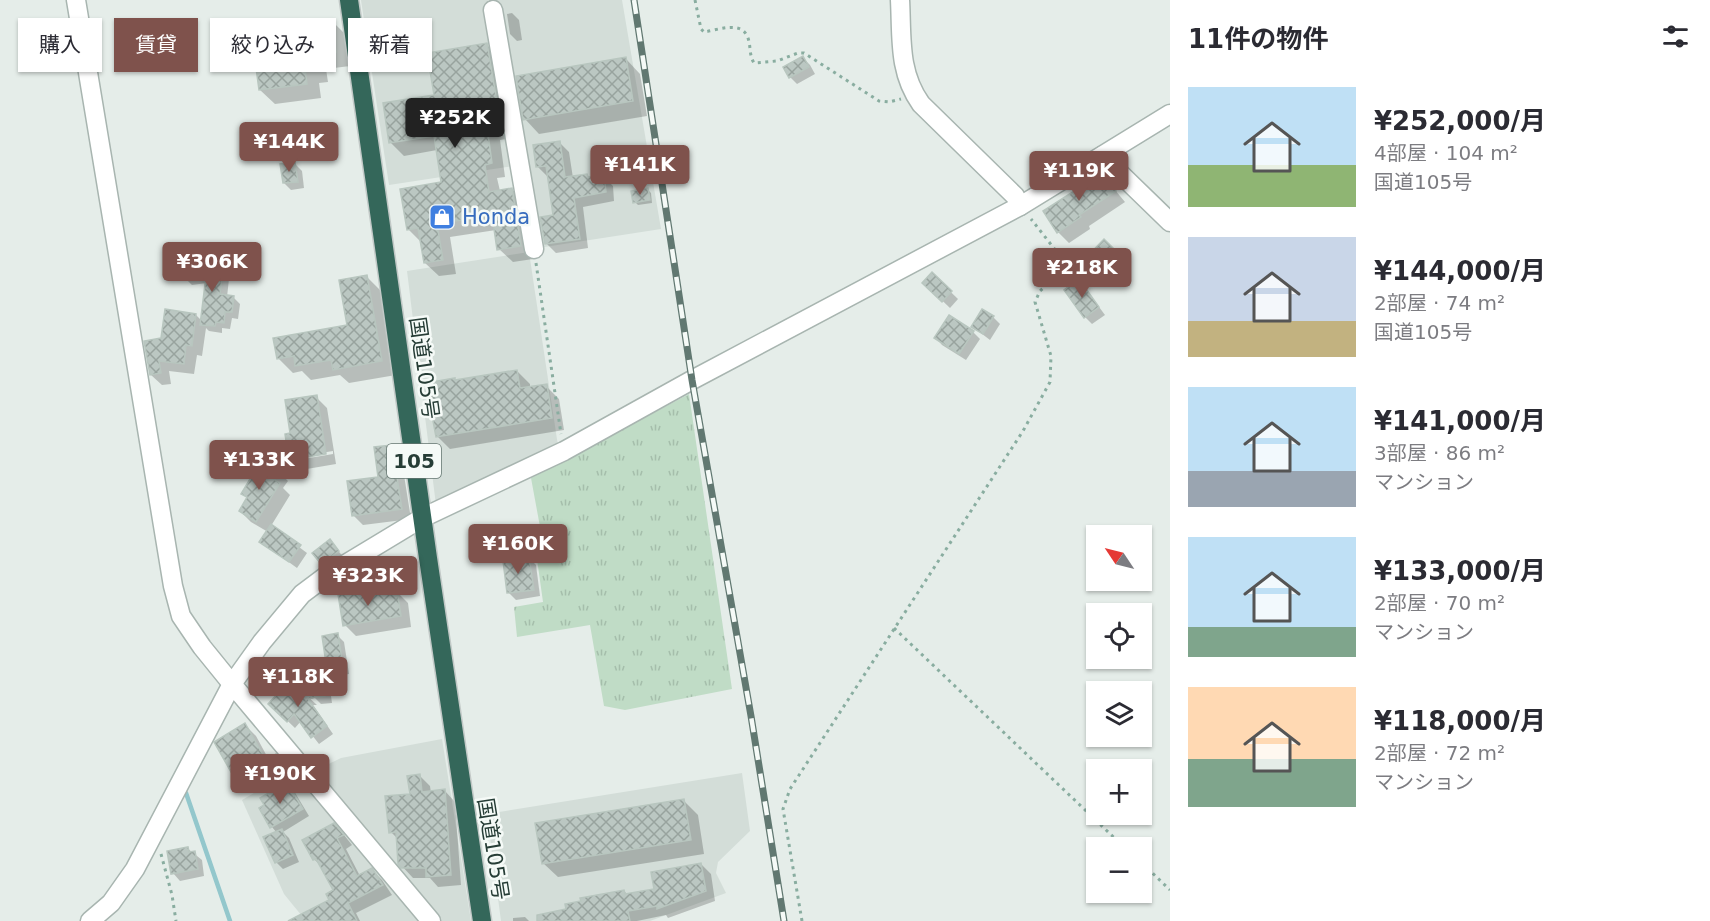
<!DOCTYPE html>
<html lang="ja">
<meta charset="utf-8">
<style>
body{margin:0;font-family:"DejaVu Sans","Noto Sans JP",sans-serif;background:#f2f2f3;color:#2b2b33;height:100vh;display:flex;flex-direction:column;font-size:22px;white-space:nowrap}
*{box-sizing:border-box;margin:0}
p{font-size:20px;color:#7c7c81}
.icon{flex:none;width:33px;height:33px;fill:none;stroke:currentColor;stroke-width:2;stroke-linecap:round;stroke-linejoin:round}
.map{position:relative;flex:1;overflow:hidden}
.side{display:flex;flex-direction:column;background:#fff;width:540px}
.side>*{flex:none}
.banner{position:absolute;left:18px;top:18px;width:570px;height:54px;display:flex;gap:12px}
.needle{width:39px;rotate:305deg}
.buttons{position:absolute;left:1086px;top:525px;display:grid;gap:12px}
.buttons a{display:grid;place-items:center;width:66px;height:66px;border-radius:0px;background:#fff;box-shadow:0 2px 4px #0004;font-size:30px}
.price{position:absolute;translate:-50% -51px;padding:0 14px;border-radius:6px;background:#7f524c;color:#fff;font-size:20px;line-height:39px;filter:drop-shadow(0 2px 3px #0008)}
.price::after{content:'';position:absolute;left:50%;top:36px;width:18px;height:14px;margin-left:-9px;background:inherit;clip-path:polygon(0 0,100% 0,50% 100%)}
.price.selected{background:#222;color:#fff}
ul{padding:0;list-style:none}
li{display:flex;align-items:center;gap:18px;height:150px;padding:0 18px}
li span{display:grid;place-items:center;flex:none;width:168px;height:120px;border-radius:0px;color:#555}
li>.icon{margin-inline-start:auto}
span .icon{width:72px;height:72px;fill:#fffc;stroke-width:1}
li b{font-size:26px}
h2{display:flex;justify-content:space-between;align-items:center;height:72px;padding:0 18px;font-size:26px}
.pill{padding:0 21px;border-radius:0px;background:#fff;box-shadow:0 2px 4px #0004;font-size:21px;line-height:54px}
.pill.selected{background:#7f524c;color:#fff}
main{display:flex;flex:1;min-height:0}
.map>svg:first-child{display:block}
.built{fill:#d3ddd8}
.grass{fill:url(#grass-tufts)}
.shadow{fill:#0003;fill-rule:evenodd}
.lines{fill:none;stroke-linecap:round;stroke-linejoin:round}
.stream{stroke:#93c7cc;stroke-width:4.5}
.building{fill:url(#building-cross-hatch);stroke:#b8c6bf;stroke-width:1.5}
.minor-casing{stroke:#a8b5b0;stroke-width:21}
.highway-casing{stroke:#c2c9c7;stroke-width:21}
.path{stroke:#89ada0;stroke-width:3;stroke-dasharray:3 4.5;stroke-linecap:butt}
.minor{stroke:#fff;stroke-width:18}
.highway{stroke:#34675a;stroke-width:18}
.rail-casing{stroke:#617871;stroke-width:7}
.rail{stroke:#f5faf7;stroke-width:4.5;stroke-dasharray:14;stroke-linecap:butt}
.labels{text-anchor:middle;stroke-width:5;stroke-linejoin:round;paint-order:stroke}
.shield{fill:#f5faf7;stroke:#647670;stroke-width:1.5}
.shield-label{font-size:20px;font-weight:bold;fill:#263d36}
.shop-label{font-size:21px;fill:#366cbe;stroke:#f5faf7;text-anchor:start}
.street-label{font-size:21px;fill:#263d36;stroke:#f5faf7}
</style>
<main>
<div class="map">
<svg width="1170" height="921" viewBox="0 0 1170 921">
<defs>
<pattern id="grass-tufts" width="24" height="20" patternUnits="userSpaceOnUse" patternTransform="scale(1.5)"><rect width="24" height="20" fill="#c0dcc6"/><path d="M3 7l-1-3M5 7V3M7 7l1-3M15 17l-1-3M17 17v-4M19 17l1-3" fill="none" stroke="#a5beab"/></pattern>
<pattern id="building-cross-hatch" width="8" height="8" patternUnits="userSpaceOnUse" patternTransform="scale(1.5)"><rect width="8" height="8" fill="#bbc7c2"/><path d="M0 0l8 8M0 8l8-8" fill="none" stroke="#98a39e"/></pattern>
</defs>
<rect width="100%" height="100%" fill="#e5ede9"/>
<g class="built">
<path d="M361 0H488L513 166 389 185Z"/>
<path d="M495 0H622L661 229 538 248Z"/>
<path d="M529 252 558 446 436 505 407 271Z"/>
<path d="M442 739 471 921H438L312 772 341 758Z"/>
<path d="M296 768 423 921H306L284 894 242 800Z"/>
<path d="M742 773 750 831 718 862 716 873 726 893 650 921H501L487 814Z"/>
</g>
<path class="grass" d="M689 394 732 689 625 710 604 706 590 625 517 637 514 607 543 602 535 545 543 543 531 478Z"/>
<g class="shadow">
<path d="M512 13 519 20 522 40 517 41 510 34 507 14Z"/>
<path d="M331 20 346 35 350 66 326 69 328 82 319 83 321 98 275 104 260 90Z"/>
<path d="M411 36 414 39 416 51 406 52 403 49 401 38Z"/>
<path d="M487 45 500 58 514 138 500 140 505 177 497 178 500 191 512 189 525 203 533 259 513 262 499 249 496 230 450 237 456 274 439 276 425 263 422 243 408 229 442 184 437 150 404 156 390 142Z"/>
<path d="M803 58 810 65 815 74 797 84 790 77Z"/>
<path d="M626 59 640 74 647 116 539 134 525 119Z"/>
<path d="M560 143 569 152 573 178 604 177 613 186 614 201 583 207 588 248 556 253 547 244 555 216 549 175 547 176 537 166Z"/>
<path d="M295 164 302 171 304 188 291 190 284 183Z"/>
<path d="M1100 172 1125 202 1089 226 1090 229 1069 243 1058 232Z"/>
<path d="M648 190 651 193 652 203 638 205 635 202Z"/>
<path d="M1104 241 1123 260 1103 281 1084 262Z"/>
<path d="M223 263 230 270 227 297H233L240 304 238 319 232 318 230 329 222 328V333L209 331 206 328 202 356 197 355 194 374 169 371 171 384 162 385 151 375 162 339 196 315 202 321 207 283 192 285 185 278Z"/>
<path d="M932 274 958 299 950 308 924 283Z"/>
<path d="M367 277 381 291 396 375 349 383 340 375 311 380 302 371 293 373 278 358 349 326Z"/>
<path d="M1085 288 1105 315 1092 324 1085 317Z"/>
<path d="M993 317 1000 324 990 340 973 327Z"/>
<path d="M973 332 980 339 966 360 942 345 936 338Z"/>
<path d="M517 371 530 384V388L546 386 559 399 564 430 450 449 437 436 454 379 457 381Z"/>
<path d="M316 397 327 408 336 464 301 470 290 459 292 435ZM333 451V454L297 460V457Z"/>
<path d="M391 446 401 456 411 519 363 525 353 515 379 479Z"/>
<path d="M277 470 288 481 283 488 290 495 271 526 307 553 297 568 261 542 268 532 251 522 240 511 248 499 243 494Z"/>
<path d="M336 548 344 558 329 570 314 553Z"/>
<path d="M529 558 536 565 540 596 516 600 509 593Z"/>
<path d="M367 591 372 596 397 592 408 603 411 627 356 636 345 625Z"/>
<path d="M337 635 344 642 349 674 336 676 329 669Z"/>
<path d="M321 668 328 675 332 703 321 704 314 697Z"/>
<path d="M291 681 317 705H313L333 734 319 744 301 721 295 728 270 704Z"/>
<path d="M245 725 256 736 269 760 276 756 291 774 280 782 268 768 243 782 233 771 216 742Z"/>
<path d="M419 775 430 786 431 793 445 791 455 802 461 885 438 887 430 878H413L400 864 398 839 391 832 412 795Z"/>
<path d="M287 784 294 791 309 816 283 832 289 838 299 862 283 869 276 862 277 833 272 827 261 808Z"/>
<path d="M684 801 698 815 704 854 558 877 543 863Z"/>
<path d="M344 835 352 845 346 849 360 876 372 870 382 880 392 895 356 913 360 921H289L331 901 335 891 323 868 314 859 304 841Z"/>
<path d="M187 848 202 860 204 876 180 881 173 873Z"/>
<path d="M701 864 711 874 715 901 668 918 666 915 637 921H557L624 891 628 895 655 890Z"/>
<path d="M525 917 529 921H513V918Z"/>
</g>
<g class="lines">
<path class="stream" d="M186 793 230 921"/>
</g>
<g class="building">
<path d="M332 19 336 52 313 55 314 67 305 69 307 84 259 90 251 30Z"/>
<path d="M487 43 501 125 487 127 492 163 485 165 489 192 512 188 521 246 497 250 492 215 437 224 443 260 424 263 418 228 407 230 400 189 441 182 434 136 389 143 383 103 434 95 427 53Z"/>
<path d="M803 56 809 67 789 78 783 67Z"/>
<path d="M626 57 633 101 523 120 516 76Z"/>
<path d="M560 141 565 177 587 174 588 177 604 175 606 192 574 198 580 239 545 244 540 217 553 215 546 166 536 167 533 145Z"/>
<path d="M295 162 298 182 283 183 280 164Z"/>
<path d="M1101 170 1116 191 1079 215 1081 217 1057 233 1043 211 1090 181 1088 178Z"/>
<path d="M648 188 650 200 633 203 631 191Z"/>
<path d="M1104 239 1117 252 1095 275 1082 262Z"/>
<path d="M224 261 220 294 234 296 232 312H225L224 323 216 322 215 326 200 325 206 276 184 279 182 268Z"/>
<path d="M932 272 952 291 942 302 922 283Z"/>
<path d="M367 275 382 361 333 370 331 360 295 366 294 356 277 359 273 338 347 325 339 280Z"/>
<path d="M1079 279 1099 307 1084 318 1064 290Z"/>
<path d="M165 309 196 314 192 346 186 345 184 364 159 361 161 373 150 375 144 341 161 338Z"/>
<path d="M982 309 994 316 983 334 971 327Z"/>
<path d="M949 315 974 331 959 354 934 338Z"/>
<path d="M517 370 520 388 547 384 552 418 436 437 426 383 455 378V380Z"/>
<path d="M317 395 326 454 289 460 285 434 290 433 285 400Z"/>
<path d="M392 445 402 509 352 516 347 481 378 477 374 447Z"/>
<path d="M262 459 278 469 272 478 280 483 256 522 239 511 247 497 241 494Z"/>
<path d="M271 524 301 545 289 562 259 542Z"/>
<path d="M330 539 339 551 321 564 312 553Z"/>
<path d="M529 557 534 590 507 593 503 561Z"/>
<path d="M368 589 369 595 397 590 401 616 343 626 338 594Z"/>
<path d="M338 633 343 667 327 670 322 636Z"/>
<path d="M321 667 325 696 312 698 308 669Z"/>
<path d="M291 679 312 698 308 699 327 726 311 738 294 714 287 722 268 704Z"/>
<path d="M245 723 263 755 231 772 214 742Z"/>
<path d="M276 754 286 767 272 776 263 763Z"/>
<path d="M420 774 422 792 445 789 451 875 426 877V868H401L398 864 396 832 389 833 385 796 410 794 407 776Z"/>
<path d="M287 782 303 809 270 828 259 808 264 805 260 798Z"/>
<path d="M684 799 691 840 542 864 535 823Z"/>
<path d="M334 823 344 835 337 838 357 876 372 868 383 885 348 903 357 921H288L329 900 326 894 333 890 316 859 313 860 302 840Z"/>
<path d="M282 829 293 855 275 863 263 837Z"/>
<path d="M188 847 189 852 195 851 198 869 171 874 167 851Z"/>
<path d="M701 863 706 891 657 909V906L628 911 630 921H537V915L566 909 565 904 581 901 580 898 624 890 625 894 654 889 651 872Z"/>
</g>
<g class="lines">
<g class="minor-casing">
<g id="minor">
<path d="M76 0 173 586 181 616 202 647 232 684 431 921"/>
<path d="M900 0C902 37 898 72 921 104L1015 196 1020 206"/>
<path d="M493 10 534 249"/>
<path d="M1102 156 1170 222"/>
<path d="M90 921 111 903 135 869 232 684 262 642 302 594 326 576 422 518 564 451 692 380 1020 206 1170 114"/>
</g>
</g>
<g class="highway-casing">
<path id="highway" d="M349 0 428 558 482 921"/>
</g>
<g class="path">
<path d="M695 0 701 29 704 32C718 30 742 20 748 38 751 47 749 55 754 63L777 61 798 53H804L879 101 889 102 901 99"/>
<path d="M536 263 561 434"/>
<path d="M894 628 1125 848"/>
<path d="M161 854 172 895 176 921"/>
<path d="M1142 863 1170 890"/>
<path d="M802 921 783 809 790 789 1023 431 1050 382 1051 356 1035 302 1040 291 1057 275 1064 261 1031 219"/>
</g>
<use href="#minor" class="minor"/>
<use href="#highway" class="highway"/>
<g class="rail-casing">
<path id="rail" d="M634 0 692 380 751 716 784 921"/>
</g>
<use href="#rail" class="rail"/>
</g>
<defs>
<g id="shop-square" transform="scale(1.35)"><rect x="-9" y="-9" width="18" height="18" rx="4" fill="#3f7fe0" stroke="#f5faf7"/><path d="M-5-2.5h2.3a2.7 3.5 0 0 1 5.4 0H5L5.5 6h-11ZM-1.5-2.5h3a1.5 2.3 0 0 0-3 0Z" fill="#fff"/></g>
</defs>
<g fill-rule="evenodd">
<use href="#shop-square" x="442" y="217"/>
</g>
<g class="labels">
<rect class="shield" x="387" y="444" width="54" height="34" rx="4.5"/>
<g class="shield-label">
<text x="414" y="468">105</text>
</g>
<g class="shop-label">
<text x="462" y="224">Honda</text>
</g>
<g class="street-label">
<text transform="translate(424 368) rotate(82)" y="7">国道105号</text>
<text transform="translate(493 849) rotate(81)" y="7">国道105号</text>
</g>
</g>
</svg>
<div class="buttons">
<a><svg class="needle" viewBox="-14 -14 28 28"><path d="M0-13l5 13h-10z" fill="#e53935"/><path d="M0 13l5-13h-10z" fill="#7c7c81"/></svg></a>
<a><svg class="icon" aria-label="locate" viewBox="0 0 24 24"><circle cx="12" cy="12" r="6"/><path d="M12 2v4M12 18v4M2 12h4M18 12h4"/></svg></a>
<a><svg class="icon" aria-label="layers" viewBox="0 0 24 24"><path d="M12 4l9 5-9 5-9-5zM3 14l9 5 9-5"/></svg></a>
<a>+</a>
<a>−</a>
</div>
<b class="price selected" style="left:455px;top:149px">¥252K</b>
<b class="price" style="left:289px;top:173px">¥144K</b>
<b class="price" style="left:640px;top:196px">¥141K</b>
<b class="price" style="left:1079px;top:202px">¥119K</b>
<b class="price" style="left:212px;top:293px">¥306K</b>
<b class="price" style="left:1082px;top:299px">¥218K</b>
<b class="price" style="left:259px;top:491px">¥133K</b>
<b class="price" style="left:518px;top:575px">¥160K</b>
<b class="price" style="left:368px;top:607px">¥323K</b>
<b class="price" style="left:298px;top:708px">¥118K</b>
<b class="price" style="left:280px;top:805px">¥190K</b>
<div class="banner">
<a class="pill">購入</a>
<a class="pill selected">賃貸</a>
<a class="pill">絞り込み</a>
<a class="pill">新着</a>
</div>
</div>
<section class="side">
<h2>11件の物件<svg class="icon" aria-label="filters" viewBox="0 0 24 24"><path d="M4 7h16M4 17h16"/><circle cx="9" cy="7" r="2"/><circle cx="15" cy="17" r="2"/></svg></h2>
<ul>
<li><span style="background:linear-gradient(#bfe0f5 65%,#8fb573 0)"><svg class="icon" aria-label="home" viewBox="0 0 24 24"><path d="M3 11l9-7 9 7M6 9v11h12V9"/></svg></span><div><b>¥252,000/月</b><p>4部屋 · 104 m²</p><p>国道105号</p></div></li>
<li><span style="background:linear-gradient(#c9d6e8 70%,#c2b280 0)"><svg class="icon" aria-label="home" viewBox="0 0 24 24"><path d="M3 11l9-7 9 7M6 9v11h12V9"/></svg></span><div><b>¥144,000/月</b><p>2部屋 · 74 m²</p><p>国道105号</p></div></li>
<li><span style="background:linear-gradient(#bfe0f5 70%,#9aa5b1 0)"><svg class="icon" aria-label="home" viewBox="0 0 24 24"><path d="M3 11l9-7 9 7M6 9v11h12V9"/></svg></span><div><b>¥141,000/月</b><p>3部屋 · 86 m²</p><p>マンション</p></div></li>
<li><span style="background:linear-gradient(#bfe0f5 75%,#7fa58c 0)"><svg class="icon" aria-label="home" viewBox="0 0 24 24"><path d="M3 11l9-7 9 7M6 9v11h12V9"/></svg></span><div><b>¥133,000/月</b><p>2部屋 · 70 m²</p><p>マンション</p></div></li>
<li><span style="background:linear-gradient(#ffd9b3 60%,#7fa58c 0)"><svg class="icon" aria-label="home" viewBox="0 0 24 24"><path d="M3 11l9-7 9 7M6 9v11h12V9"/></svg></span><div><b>¥118,000/月</b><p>2部屋 · 72 m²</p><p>マンション</p></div></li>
</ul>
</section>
</main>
